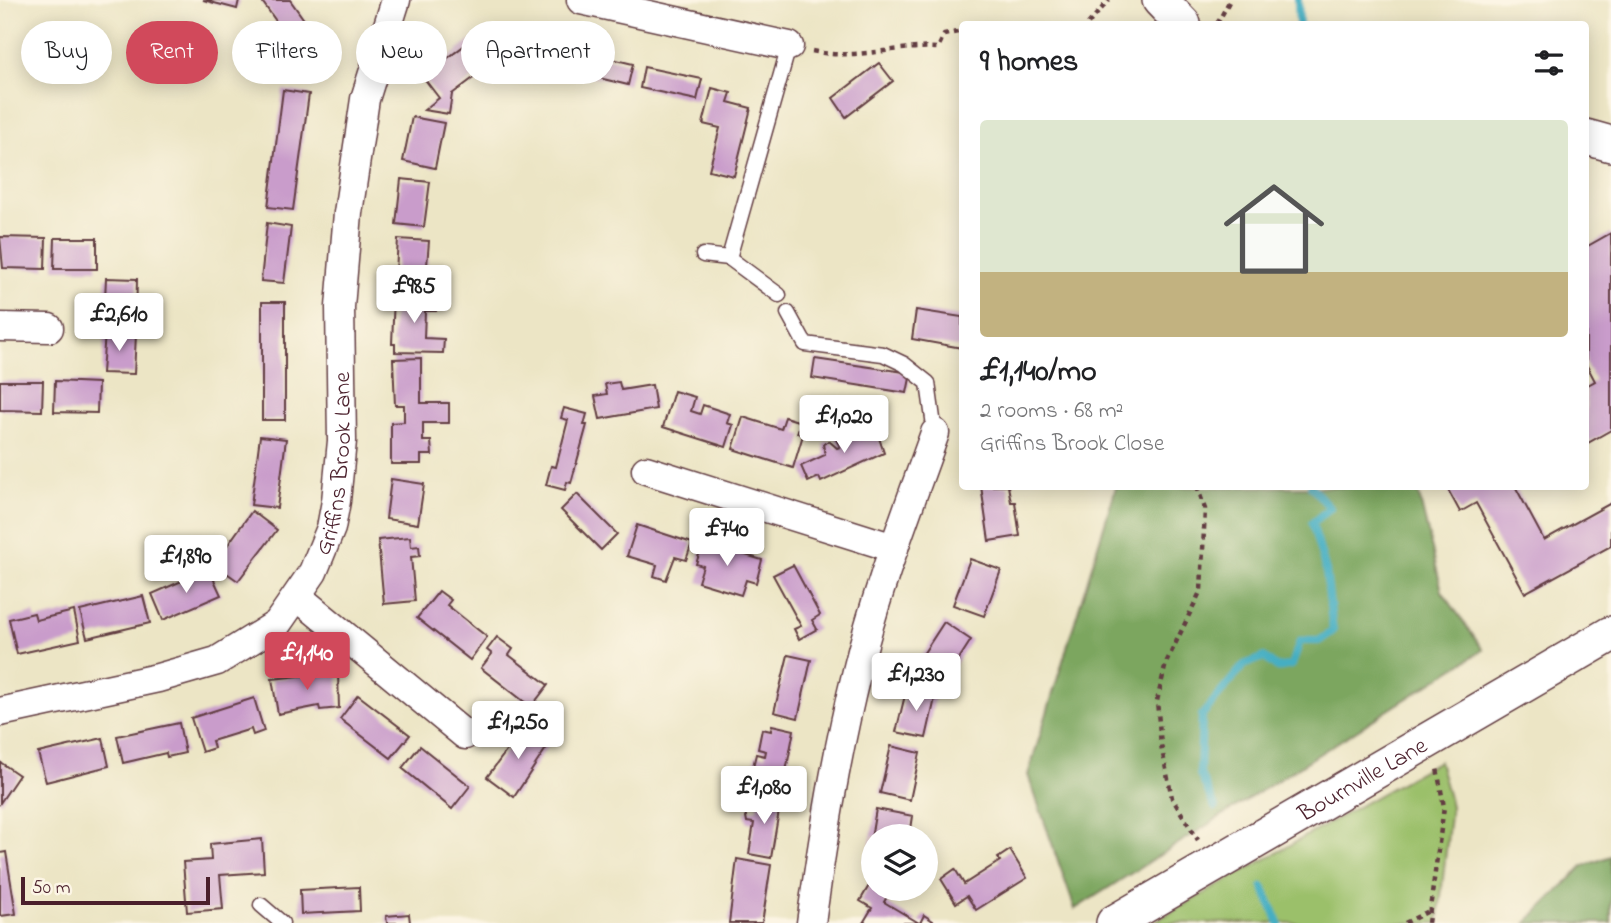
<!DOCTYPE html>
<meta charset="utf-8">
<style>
body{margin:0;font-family:"Indie Flower",sans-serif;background:#f2f2f2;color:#202124;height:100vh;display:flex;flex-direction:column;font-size:26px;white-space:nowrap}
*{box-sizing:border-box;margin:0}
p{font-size:23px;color:#757577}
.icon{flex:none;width:38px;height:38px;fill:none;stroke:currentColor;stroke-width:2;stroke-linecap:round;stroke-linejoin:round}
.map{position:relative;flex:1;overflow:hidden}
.details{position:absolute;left:959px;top:21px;width:630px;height:469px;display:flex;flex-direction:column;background:#fff;border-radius:7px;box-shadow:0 4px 18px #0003}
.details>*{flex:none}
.top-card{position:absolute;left:21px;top:21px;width:665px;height:63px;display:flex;gap:14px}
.controls{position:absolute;left:861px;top:824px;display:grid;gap:14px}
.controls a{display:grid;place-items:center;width:77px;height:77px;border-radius:50%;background:#fff;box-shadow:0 4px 18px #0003;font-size:35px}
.scale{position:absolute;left:21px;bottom:18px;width:189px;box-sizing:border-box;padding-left:7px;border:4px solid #4a1f2b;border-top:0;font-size:19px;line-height:24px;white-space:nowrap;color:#4a1f2b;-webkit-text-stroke:5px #fcf5e5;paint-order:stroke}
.price{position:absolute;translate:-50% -60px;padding:0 16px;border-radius:7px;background:#fff;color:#222;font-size:23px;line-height:46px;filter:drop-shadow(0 2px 4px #0008)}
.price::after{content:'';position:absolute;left:50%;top:42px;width:21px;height:16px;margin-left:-10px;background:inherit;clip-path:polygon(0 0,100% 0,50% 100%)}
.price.selected{background:#d1495b;color:#fff}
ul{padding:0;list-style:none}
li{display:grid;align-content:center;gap:14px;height:371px;padding:0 21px}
li span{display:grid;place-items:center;height:217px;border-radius:7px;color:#555}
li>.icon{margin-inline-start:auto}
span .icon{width:126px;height:126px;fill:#fffc;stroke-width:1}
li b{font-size:30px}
h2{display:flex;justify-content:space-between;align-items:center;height:84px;padding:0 21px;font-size:30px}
.tag{padding:0 24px;border-radius:32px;background:#fff;box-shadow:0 4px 18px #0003;font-size:24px;line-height:63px}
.tag.selected{background:#d1495b;color:#fff}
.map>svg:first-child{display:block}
.green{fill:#9bc06b;stroke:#72704b;stroke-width:2}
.forest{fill:#7ca65f;stroke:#636245;stroke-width:2}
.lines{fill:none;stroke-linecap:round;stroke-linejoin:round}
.stream{stroke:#44aec2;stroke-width:8}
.building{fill:#c99ccb}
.service-casing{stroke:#623d42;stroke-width:17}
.minor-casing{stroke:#623d42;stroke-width:31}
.tertiary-casing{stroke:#623d42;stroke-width:38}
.path{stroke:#623d42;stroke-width:4.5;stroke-dasharray:5 5;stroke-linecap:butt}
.service{stroke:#fff;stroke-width:14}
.minor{stroke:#fff;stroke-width:28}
.tertiary{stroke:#fff;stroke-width:35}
.labels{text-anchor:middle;stroke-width:7;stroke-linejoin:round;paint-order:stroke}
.street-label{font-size:24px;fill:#4a1f2b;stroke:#fcf5e5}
</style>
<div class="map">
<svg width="1611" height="923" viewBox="0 0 1611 923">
<rect width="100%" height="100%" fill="#fcf5e5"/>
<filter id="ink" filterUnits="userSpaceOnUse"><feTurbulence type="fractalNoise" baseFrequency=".0143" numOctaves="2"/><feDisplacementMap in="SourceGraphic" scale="14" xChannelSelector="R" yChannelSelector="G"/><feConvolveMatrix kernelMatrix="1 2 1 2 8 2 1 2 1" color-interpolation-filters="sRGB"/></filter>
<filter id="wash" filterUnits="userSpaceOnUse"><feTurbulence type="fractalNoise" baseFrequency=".00686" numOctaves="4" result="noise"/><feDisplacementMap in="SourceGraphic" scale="28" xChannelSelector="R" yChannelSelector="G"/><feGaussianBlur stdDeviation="1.57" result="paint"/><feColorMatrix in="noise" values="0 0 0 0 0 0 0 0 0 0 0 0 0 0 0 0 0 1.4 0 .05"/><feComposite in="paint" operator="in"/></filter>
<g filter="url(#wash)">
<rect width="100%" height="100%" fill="#ece5c5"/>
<path class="green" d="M1439 761 1451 806 1438 923H1152Z"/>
<g class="forest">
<path d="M1116 487H1417L1442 591 1483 650 1075 909 1028 775Z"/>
<path d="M1611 856V923H1526L1583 866Z"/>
</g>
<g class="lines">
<g class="stream">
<path d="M1298 0 1299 24"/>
<path d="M1215 807 1200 774 1202 715 1244 665 1264 657 1277 668 1292 665 1300 641H1319L1333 631 1326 571 1312 523 1330 508 1311 486"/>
<path d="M1263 887 1279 923"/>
</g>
</g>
<g id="blocks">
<g class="building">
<path d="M203 0H239L237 9Z"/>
<path d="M261 0H290L325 49 306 63Z"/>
<path d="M486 29 505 54 452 94 449 114 424 110 439 98 423 77Z"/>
<path d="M521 36 542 39 538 65 517 61Z"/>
<path d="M575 50 633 64 628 85 570 71Z"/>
<path d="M879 63 893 81 846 117 833 98Z"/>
<path d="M644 67 702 79 697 100 640 88Z"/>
<path d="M712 88 731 93 728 102 751 108 734 176 709 170 720 128 703 124Z"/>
<path d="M283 90 309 94 293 210 268 207Z"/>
<path d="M412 117 444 123 435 168 403 161Z"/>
<path d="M401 179 430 182 424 227 396 224Z"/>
<path d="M267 223 291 227 284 283 261 281Z"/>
<path d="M1611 233V430L1586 444V386L1595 381 1586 364V247Z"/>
<path d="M0 237 46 238 45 269 3 268Z"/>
<path d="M55 238H97V269H54Z"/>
<path d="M398 239 429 241 425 290 395 288Z"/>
<path d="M106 278 137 279 136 321 104 320Z"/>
<path d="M394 296 436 297V311H425L424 338 444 339 443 353 395 352V344H392Z"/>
<rect x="262" y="302" width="23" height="118"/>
<path d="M916 310 962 317V348L912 339Z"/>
<path d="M105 332 136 334 134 374 102 373Z"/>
<path d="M421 358V403H449V423H423V441H431L432 455H421V464H391V423L404 422V405H395L393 359Z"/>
<path d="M815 359 911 373 907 393 812 378Z"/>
<path d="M0 381H43L42 411 0 410Z"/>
<path d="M55 381 98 383 97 413 54 412Z"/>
<path d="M619 382 621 390 652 385 656 409 600 419 595 396 607 394 605 384Z"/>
<path d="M674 391 695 397 691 411 700 414 703 405 730 414 727 423 733 425 726 447 663 427Z"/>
<path d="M564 408 587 414 584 425H587L571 483 567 482 565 490 546 485 551 466 556 467 568 420 561 418Z"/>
<path d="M743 417 781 429 785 417 801 422 797 433 803 435 793 468 733 449Z"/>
<path d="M861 426 866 437 877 432 884 453 821 482 819 477 808 482 801 466 825 455 823 444 829 441 837 448 840 447 835 437Z"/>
<path d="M260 436 286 439 277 508 251 505Z"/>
<path d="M391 479 424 484 418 524 386 519Z"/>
<path d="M981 486H1008L1011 502H1015L1020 536 989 541Z"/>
<path d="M1446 486H1515L1544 540 1611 503V546L1525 593 1476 503 1460 512Z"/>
<path d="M577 494 617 534 601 550 561 510Z"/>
<path d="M252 511 277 530 238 581 214 564Z"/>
<path d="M637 525 692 543 686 560 675 557 666 580 654 576 657 565 627 556Z"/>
<path d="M410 537 411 547 419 546 420 556 411 557 415 601 384 604 378 540Z"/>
<path d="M703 542 762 560 756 583 746 580 741 595 698 582 703 566 696 564Z"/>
<path d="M970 559 1001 570 984 616 953 605Z"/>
<path d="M793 565 820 615 812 620 817 629 799 639 794 629 801 626 773 575Z"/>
<path d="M209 569 221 595 163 620 152 594Z"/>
<path d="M439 591 451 600 447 605 487 637 470 660 417 618Z"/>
<path d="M143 596 150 623 87 638 80 611Z"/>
<path d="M74 611 80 640 17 654 9 619 34 613 36 620Z"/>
<path d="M944 622 971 640 946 679 918 662Z"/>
<path d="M497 637 513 649 509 655 548 685 531 707 481 668 492 654 487 650Z"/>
<path d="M788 655 811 660 798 718 774 712Z"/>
<path d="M338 672 339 708 320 710 319 706 278 714 272 679Z"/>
<path d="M907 687 936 694 926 738 896 732Z"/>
<path d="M358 695 410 735 391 758 340 719Z"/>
<path d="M254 698 264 731 253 735 251 729 212 741 214 748 202 752 191 718Z"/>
<path d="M179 723 185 753 167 757 166 753 123 763 117 736Z"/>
<path d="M772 725 794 730 783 787 775 785 774 791 761 788 763 778 751 775 756 754 765 756 766 751 758 749 762 729 771 731Z"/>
<path d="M525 726 549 744 514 797 487 777Z"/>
<path d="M103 738 109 766 46 782 38 753Z"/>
<path d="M420 746 470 786 452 809 402 768Z"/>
<path d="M891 746 920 753 910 800 880 793Z"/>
<path d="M0 762 19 775 0 803Z"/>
<path d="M759 795 781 799 771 858 749 854 754 823 747 822 745 811 757 809Z"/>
<path d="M876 809 913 816 910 836H873V863L867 862Z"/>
<path d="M262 839 264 872 220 875 223 909 187 912 183 862 211 860 210 844Z"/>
<path d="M1010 850 1027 878 976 910 967 896 956 903 941 879 955 869 964 884 1000 861 998 858Z"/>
<path d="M6 852 16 914 0 916V853Z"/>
<path d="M737 859 771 865 762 923H729Z"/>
<path d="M870 884 888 895 884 902 919 923H863L872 908 860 901Z"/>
<path d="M359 887 360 911 301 914 300 890Z"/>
<path d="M409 914 410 923H387L386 916Z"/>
<path d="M924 915 933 921 931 923H920Z"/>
</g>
</g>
</g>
<g filter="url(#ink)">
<use href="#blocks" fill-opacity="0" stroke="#623d42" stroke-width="2"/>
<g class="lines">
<g class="service-casing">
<g id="service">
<path d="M703 255 729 258"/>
<path d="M779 295 729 258 789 46"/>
<path d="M788 313 805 344 883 354 904 364 928 383 935 433"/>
<path d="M261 905 282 923"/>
</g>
</g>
<g class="minor-casing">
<g id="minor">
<path d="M581 0 789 46"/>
<path d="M0 327 49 328"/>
<path d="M646 470 894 548"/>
<path d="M298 597 465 735"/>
<path id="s1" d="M0 712 158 678 217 661 277 624 313 572 331 528 336 501 342 441 340 307 348 213 365 99 396 0"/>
<path d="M811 923C823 838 836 755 857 671 876 591 907 512 935 433"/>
</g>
</g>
<g class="tertiary-casing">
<g id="tertiary">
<path d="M1160 0 1183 24"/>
<path d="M1586 137 1611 144"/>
<path id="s2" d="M1114 923 1611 634"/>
</g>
</g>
<g class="path">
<path d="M1088 24 1109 0"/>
<path d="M1217 24 1230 0"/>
<path d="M812 51C854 61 895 45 938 48L944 35 962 31"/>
<path d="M1197 486 1205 509 1201 590 1166 663 1157 701 1161 745 1172 798 1198 840"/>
<path d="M1405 923 1429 911"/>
<path d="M1428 923 1444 807 1437 768"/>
</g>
<use href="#service" class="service"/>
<use href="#minor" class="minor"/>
<use href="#tertiary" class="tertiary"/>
</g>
</g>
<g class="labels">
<g class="street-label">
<text dy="8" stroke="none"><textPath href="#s1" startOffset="469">Griffins Brook Lane</textPath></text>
<text dy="8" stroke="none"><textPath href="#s2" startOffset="287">Bournville Lane</textPath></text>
</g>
</g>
</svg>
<div class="controls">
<a><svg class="icon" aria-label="layers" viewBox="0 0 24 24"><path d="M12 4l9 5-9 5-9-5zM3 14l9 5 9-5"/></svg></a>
</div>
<div class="scale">50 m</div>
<b class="price" style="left:414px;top:325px">£985</b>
<b class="price" style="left:119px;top:353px">£2,610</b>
<b class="price" style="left:844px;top:455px">£1,020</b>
<b class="price" style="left:727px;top:568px">£740</b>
<b class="price" style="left:186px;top:595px">£1,890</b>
<b class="price selected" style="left:307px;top:692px">£1,140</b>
<b class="price" style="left:916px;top:713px">£1,230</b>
<b class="price" style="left:518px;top:761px">£1,250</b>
<b class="price" style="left:764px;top:826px">£1,080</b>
<div class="top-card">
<a class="tag">Buy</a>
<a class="tag selected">Rent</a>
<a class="tag">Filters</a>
<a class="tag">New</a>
<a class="tag">Apartment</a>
</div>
<section class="details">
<h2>9 homes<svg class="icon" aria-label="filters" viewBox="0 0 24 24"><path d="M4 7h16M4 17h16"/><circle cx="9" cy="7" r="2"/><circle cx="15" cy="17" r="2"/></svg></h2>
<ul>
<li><span style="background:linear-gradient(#dfe7d0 70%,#c2b280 0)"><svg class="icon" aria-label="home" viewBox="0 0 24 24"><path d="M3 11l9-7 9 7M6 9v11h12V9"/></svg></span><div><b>£1,140/mo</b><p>2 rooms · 68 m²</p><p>Griffins Brook Close</p></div></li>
</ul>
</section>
</div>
